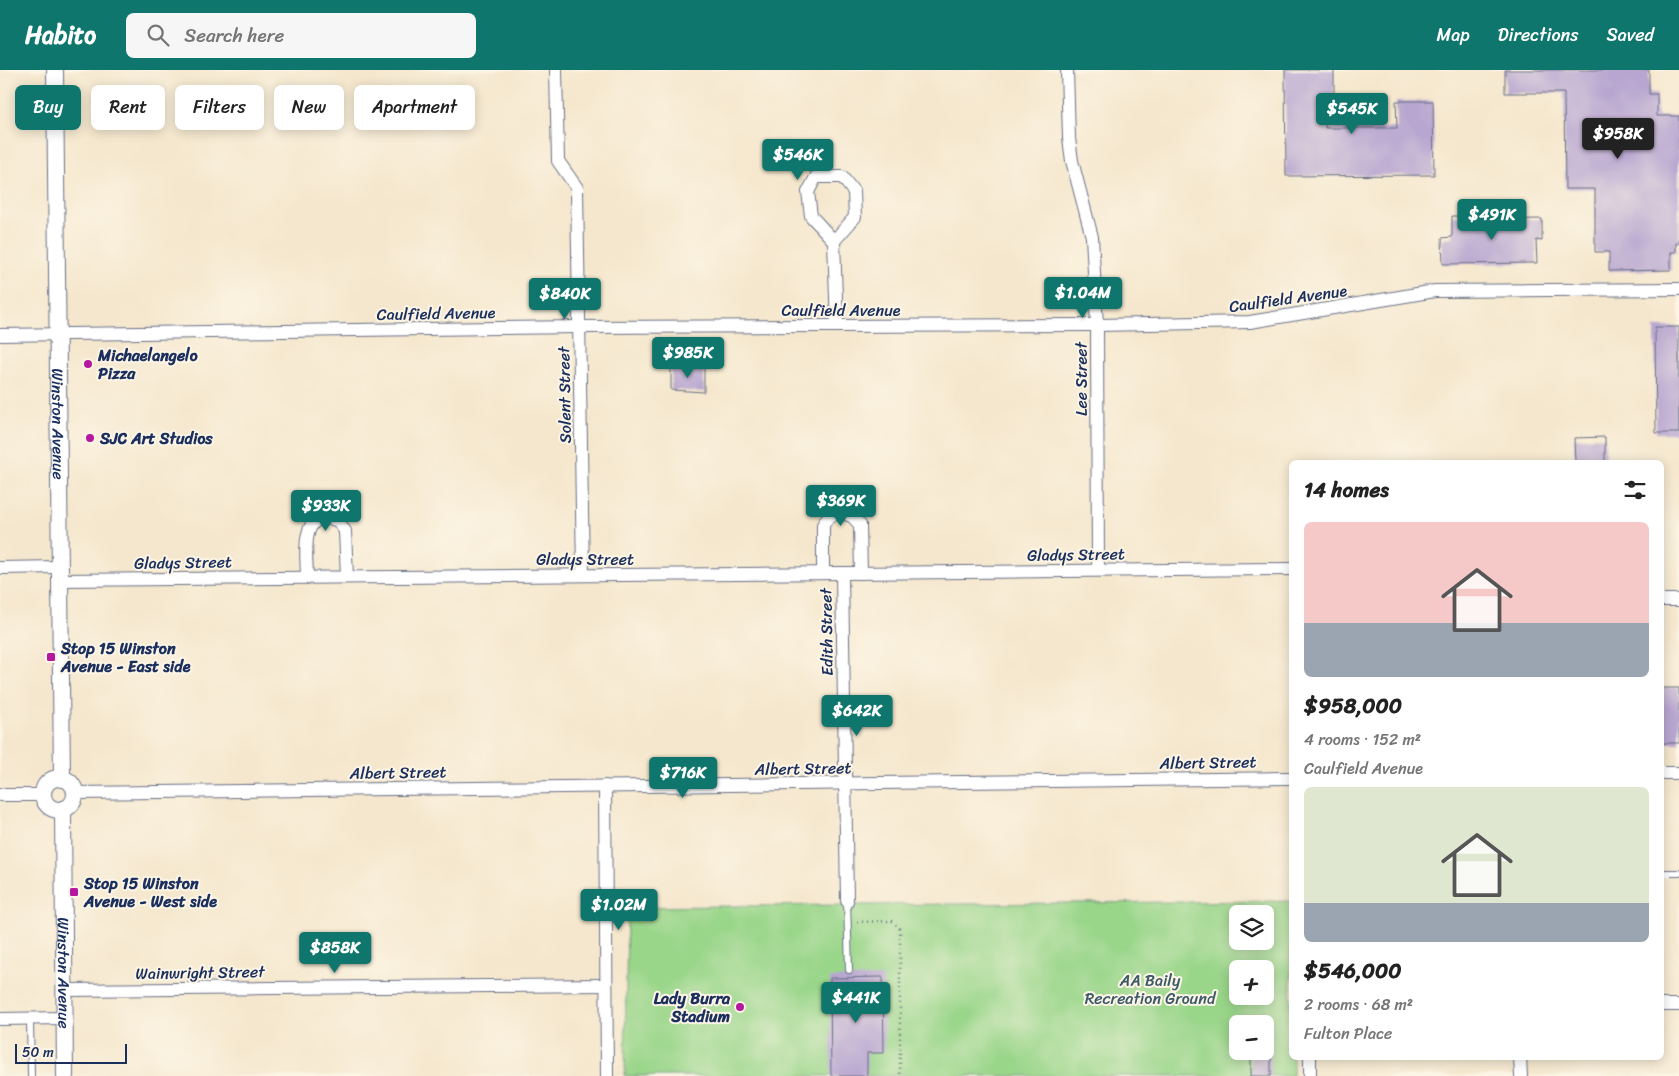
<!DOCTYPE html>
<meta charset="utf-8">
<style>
body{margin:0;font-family:Sriracha,sans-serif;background:#f6f6f6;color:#222;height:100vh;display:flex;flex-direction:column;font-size:19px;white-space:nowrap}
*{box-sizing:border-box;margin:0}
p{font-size:16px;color:#767676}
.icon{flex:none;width:28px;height:28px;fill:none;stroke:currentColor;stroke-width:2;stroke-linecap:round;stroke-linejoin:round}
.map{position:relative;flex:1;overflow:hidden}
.details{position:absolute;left:1289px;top:390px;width:375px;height:600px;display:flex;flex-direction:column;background:#fff;border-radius:8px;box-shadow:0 2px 12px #0003}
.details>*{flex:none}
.guide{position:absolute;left:15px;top:15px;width:475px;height:45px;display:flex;gap:10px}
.controls{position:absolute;left:1229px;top:835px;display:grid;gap:10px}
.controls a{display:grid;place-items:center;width:45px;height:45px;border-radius:8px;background:#fff;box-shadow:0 2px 12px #0003;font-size:25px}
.scale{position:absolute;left:15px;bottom:12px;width:112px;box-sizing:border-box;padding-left:5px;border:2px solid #1b2f5e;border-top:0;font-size:14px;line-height:18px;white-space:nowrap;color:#1b2f5e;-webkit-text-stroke:4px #fcf5e5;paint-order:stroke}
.price{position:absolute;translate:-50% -42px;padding:0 11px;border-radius:5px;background:#0f766e;color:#fff;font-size:16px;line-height:32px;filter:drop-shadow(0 1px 2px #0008)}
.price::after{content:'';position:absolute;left:50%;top:30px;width:15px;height:11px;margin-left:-8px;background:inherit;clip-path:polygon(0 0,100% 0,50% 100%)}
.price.active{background:#222;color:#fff}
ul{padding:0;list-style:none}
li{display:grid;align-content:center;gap:10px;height:265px;padding:0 15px}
li span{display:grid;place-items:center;height:155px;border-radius:8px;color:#555}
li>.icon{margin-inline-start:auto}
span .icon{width:90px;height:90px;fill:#fffc;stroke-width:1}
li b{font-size:21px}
h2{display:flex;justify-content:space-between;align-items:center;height:60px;padding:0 15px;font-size:21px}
.chip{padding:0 18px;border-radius:8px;background:#fff;box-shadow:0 2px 12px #0003;font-size:18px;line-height:45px}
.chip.active{background:#0f766e;color:#fff}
header{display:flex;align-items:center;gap:30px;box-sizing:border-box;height:70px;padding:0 25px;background:#0f766e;color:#fff}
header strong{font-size:24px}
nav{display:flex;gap:28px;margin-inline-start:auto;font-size:18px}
.search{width:350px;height:45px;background:#f6f6f6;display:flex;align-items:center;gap:12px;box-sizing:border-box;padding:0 18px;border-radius:8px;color:#767676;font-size:19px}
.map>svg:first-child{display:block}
.green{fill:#9ad68a;stroke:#5a8274;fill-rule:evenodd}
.building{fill:#b8a6d0}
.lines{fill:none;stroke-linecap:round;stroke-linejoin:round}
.service-casing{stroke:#676f85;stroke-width:8}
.minor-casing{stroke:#676f85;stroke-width:14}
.tertiary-casing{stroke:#676f85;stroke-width:18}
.path{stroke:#676f85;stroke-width:2.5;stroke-dasharray:1 4;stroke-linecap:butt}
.service{stroke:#fff;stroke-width:6}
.minor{stroke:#fff;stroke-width:12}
.tertiary{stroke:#fff;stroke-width:16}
.poi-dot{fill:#b5179e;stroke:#fcf5e5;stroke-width:2}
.labels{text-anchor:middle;stroke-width:4;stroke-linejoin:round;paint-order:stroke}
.street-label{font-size:16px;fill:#1b2f5e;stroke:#fcf5e5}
.poi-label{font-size:16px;font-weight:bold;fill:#1b2f5e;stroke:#fcf5e5;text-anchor:start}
.park-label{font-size:16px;fill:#3b5969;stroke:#fcf5e5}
</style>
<header>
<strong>Habito</strong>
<div class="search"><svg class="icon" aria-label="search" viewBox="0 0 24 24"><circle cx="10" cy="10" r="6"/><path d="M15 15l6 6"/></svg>Search here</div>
<nav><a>Map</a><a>Directions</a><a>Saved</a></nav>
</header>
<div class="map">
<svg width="1679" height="1006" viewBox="0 0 1679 1006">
<rect width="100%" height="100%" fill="#fcf5e5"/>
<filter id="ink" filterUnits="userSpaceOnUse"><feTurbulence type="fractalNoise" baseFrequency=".02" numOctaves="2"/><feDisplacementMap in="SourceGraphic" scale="10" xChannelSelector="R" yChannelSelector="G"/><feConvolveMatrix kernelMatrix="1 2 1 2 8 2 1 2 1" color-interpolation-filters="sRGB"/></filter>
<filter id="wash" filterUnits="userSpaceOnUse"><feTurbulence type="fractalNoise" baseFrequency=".0096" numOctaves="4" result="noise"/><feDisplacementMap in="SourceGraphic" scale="20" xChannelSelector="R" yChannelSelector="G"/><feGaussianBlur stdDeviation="1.12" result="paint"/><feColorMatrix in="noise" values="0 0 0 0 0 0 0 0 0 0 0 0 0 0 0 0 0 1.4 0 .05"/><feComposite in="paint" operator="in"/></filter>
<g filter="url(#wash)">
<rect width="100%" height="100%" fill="#f5e7cd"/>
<path class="green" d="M1291 831V988H1293V1006H625L627 837ZM1238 844H1265V871H1238ZM1238 899H1265V926H1238ZM1238 954H1265V981H1238Z"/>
<g id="blocks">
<g class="building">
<path d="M1285 0H1334V34H1325V58H1397L1396 31H1433L1434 105 1286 106Z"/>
<path d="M1505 0H1649V24H1657V46H1679V173H1676V182H1671V200L1609 201V182H1595V119H1565L1564 23H1505Z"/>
<path d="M1452 146H1487V150L1542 149V171L1536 170 1537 193 1443 194 1442 168 1452 167Z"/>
<path d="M1655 257H1679V363H1656Z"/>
<path d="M671 296 704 297V322L671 320Z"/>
<path d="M1605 367V392H1575L1574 368Z"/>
<rect x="1661" y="618" width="18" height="55"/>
<path d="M883 907 884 983H867V1006H831L830 908Z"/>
<rect x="1251" y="981" width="20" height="25"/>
</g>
</g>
</g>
<g filter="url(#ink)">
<use href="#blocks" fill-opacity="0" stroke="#676f85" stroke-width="1"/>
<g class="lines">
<g class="service-casing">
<g id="service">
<path d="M1661 803H1679"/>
<path d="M847 831 849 900"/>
<path d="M30 949 31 1006"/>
</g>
</g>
<g class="minor-casing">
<g id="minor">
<path d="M556 0 558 91 577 118 583 505"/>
<path d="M1067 0 1069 68 1072 91 1092 167 1097 255 1098 500"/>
<path d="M834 171 855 147 854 122 842 107H816L808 122 811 146 834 171 837 256"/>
<path d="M0 265 578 257 1097 255 1250 252 1435 221 1679 219"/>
<path d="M0 498 60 497"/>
<path d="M823 503V455L828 447 841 442 853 447 860 455 861 503"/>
<path d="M842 503 847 831"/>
<path d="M307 507C307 491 300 448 325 448 329 448 333 450 337 450L345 461 347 507"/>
<path d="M60 510 1291 499"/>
<path d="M1661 530H1679"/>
<path d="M1661 703H1679"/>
<path d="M605 716 607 1006"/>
<path d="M75 723 1291 708"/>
<path d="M0 725H43"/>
<path d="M65 920 606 915"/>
<path d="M1661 935H1679"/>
<path d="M0 949 65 948"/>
<path d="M1310 988V1006"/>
<path d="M1520 988 1521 1006"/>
</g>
</g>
<g class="tertiary-casing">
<g id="tertiary">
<path id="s1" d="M55 0 62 709"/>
<circle cx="59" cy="724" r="16"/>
<path id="s2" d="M63 739 65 1006"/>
</g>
</g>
<path class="path" d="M857 852 892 851 900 859V1006"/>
<use href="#service" class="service"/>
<use href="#minor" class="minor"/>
<use href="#tertiary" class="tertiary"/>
</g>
</g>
<g class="poi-dot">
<circle cx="88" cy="294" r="5"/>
<circle cx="90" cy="368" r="5"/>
<rect x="46" y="582" width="10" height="10" rx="2.5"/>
<rect x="69" y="817" width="10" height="10" rx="2.5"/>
<circle cx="740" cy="937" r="5"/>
</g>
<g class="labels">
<g class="street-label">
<text transform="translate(1288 228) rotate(-8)" y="6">Caulfield Avenue</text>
<text x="841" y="246">Caulfield Avenue</text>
<text transform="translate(436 243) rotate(-1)" y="6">Caulfield Avenue</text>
<text transform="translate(1081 309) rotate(-90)" y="6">Lee Street</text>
<text transform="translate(564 325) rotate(-91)" y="6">Solent Street</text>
<text dy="6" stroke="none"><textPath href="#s1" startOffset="354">Winston Avenue</textPath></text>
<text transform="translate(1076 484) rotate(-1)" y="6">Gladys Street</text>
<text x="585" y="495">Gladys Street</text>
<text transform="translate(183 492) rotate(-1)" y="6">Gladys Street</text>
<text transform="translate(826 562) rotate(-91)" y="6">Edith Street</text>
<text transform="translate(1208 692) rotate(-1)" y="6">Albert Street</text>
<text transform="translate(803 698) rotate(-1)" y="6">Albert Street</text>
<text transform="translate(398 702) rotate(-1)" y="6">Albert Street</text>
<text transform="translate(200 902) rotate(-1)" y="6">Wainwright Street</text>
<text dy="6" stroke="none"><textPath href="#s2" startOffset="164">Winston Avenue</textPath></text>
</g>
<g class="poi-label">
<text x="98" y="291">Michaelangelo<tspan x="98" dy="18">Pizza</tspan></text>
<text x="100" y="374">SJC Art Studios</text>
<text x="61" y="584">Stop 15 Winston<tspan x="61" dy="18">Avenue - East side</tspan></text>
<text x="84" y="819">Stop 15 Winston<tspan x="84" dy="18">Avenue - West side</tspan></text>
<text x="730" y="934" text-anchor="end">Lady Burra<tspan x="730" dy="18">Stadium</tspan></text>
</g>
<g class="park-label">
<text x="1150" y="916">AA Baily<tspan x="1150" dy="18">Recreation Ground</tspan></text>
</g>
</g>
</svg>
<div class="controls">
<a><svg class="icon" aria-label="layers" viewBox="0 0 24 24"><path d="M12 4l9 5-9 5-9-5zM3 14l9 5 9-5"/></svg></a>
<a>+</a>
<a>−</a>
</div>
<div class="scale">50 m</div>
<b class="price" style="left:1352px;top:65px">$545K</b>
<b class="price active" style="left:1618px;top:90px">$958K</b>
<b class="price" style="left:798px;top:111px">$546K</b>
<b class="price" style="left:1492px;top:171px">$491K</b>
<b class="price" style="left:1083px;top:249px">$1.04M</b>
<b class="price" style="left:565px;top:250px">$840K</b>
<b class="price" style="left:688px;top:309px">$985K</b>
<b class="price" style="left:841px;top:457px">$369K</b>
<b class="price" style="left:326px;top:462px">$933K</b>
<b class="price" style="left:857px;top:667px">$642K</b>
<b class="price" style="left:683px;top:729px">$716K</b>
<b class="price" style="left:619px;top:861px">$1.02M</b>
<b class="price" style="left:335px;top:904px">$858K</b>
<b class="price" style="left:856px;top:954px">$441K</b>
<div class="guide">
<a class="chip active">Buy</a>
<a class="chip">Rent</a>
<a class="chip">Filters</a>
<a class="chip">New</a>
<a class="chip">Apartment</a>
</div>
<section class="details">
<h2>14 homes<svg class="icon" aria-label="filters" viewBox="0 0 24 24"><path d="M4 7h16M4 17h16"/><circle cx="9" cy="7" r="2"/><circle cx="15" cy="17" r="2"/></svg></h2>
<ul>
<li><span style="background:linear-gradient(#f6c9c9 65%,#9aa5b1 0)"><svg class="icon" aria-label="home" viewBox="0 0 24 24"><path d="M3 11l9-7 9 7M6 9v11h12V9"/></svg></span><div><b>$958,000</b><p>4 rooms · 152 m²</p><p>Caulfield Avenue</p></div></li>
<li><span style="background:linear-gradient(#dfe7d0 75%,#9aa5b1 0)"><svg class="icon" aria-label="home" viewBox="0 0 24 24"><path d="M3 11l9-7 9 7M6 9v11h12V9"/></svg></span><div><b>$546,000</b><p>2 rooms · 68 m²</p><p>Fulton Place</p></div></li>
</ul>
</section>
</div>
